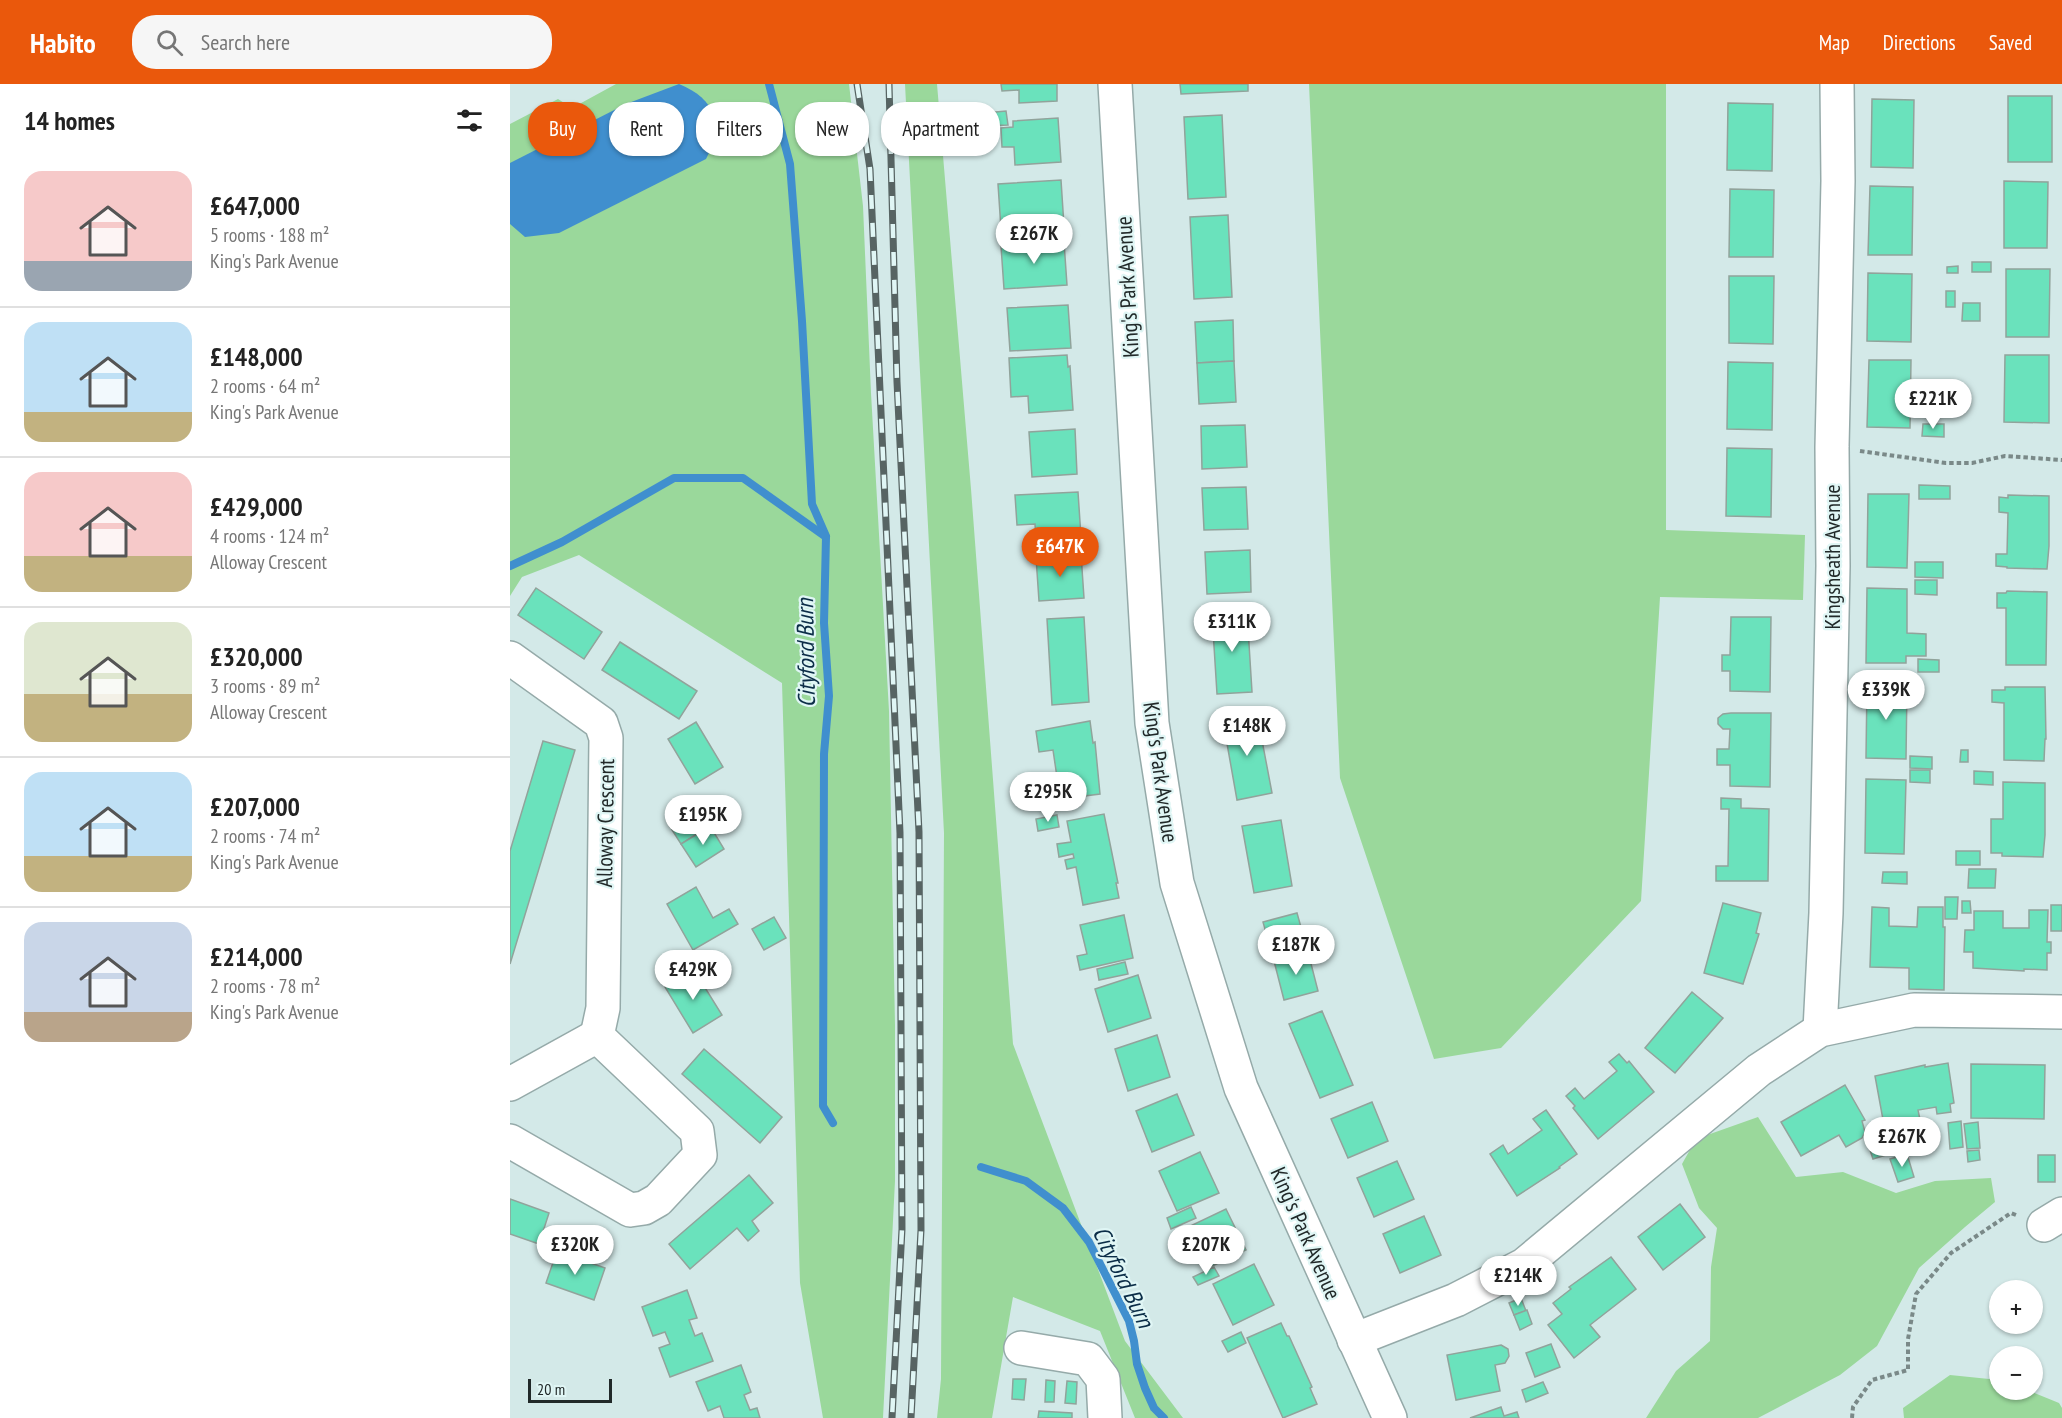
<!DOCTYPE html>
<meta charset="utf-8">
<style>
body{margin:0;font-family:"PT Sans Narrow",sans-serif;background:#f6f6f6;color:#222;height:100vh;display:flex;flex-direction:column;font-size:22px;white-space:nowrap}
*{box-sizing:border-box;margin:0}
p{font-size:20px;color:#767676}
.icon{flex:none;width:33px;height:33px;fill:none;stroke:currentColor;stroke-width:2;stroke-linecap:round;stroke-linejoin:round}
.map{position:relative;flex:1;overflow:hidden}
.sheet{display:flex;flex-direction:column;background:#fff;width:510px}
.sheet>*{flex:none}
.guide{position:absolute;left:18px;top:18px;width:570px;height:54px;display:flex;gap:12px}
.tools{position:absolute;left:1479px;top:1196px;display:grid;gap:12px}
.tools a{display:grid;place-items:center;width:54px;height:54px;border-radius:50%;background:#fff;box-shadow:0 2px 4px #0004;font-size:30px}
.scale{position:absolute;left:18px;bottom:15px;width:84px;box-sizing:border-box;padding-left:6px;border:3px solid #212929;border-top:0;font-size:16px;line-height:21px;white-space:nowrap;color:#212929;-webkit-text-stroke:4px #e0f6f5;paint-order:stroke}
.price{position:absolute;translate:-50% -51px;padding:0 14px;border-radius:21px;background:#fff;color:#222;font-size:20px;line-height:39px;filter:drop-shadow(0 2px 3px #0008)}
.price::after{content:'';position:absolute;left:50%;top:36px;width:18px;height:14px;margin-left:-9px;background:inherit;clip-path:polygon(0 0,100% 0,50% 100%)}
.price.selected{background:#ea580c;color:#fff}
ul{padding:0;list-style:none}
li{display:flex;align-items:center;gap:18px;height:150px;padding:0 24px}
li+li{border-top:2px solid #e0e0e0}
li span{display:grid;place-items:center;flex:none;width:168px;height:120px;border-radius:18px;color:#555}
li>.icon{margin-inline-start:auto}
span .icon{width:72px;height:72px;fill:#fffc;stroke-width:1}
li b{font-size:26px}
h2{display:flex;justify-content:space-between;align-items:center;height:72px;padding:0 24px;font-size:26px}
.chip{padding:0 21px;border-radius:24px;background:#fff;box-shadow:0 2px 4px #0004;font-size:21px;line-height:54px}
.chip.selected{background:#ea580c;color:#fff}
header{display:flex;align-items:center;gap:36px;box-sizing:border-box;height:84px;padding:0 30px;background:#ea580c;color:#fff}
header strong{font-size:28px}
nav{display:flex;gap:33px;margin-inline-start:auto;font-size:21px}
.search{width:420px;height:54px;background:#f6f6f6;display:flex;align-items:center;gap:15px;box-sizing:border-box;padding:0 21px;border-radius:24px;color:#767676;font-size:22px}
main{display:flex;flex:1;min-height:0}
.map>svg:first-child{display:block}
.green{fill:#9ad89b}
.water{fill:#408fce}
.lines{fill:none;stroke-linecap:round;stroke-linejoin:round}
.stream{stroke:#408fce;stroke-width:8}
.building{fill:#6ae2bc;stroke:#91a39b;stroke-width:1.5}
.minor-casing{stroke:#95aaa9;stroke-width:36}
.major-casing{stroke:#95aaa9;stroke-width:36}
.path{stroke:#7a8988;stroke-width:4;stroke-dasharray:4.5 3;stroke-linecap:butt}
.minor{stroke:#fff;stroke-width:33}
.major{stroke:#fff;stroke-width:33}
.rail-casing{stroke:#576463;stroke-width:7}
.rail{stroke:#e0f6f5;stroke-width:4.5;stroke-dasharray:14;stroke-linecap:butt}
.labels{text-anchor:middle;stroke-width:4.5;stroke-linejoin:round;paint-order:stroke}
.street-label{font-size:22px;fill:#212929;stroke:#e0f6f5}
.water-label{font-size:24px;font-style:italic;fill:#0b2d47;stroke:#e0f6f5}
</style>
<header>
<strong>Habito</strong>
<div class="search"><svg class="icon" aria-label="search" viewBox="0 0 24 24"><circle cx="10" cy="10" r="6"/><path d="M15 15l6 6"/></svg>Search here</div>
<nav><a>Map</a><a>Directions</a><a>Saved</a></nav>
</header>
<main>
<section class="sheet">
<h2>14 homes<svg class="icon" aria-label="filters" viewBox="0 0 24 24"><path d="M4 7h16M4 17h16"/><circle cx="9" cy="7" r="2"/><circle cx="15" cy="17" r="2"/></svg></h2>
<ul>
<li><span style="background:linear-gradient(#f6c9c9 75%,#9aa5b1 0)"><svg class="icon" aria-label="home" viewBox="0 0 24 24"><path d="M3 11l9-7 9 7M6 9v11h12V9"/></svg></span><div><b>£647,000</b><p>5 rooms · 188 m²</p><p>King's Park Avenue</p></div></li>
<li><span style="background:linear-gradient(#bfe0f5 75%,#c2b280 0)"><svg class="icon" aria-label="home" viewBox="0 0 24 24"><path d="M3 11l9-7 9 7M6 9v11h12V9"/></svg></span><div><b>£148,000</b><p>2 rooms · 64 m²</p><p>King's Park Avenue</p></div></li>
<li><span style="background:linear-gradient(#f6c9c9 70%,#c2b280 0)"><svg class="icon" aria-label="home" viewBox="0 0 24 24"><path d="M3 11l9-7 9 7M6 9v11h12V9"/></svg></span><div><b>£429,000</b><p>4 rooms · 124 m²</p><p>Alloway Crescent</p></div></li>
<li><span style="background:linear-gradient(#dfe7d0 60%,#c2b280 0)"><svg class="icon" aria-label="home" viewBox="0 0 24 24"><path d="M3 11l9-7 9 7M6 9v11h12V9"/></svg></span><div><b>£320,000</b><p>3 rooms · 89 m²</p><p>Alloway Crescent</p></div></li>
<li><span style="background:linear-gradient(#bfe0f5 70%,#c2b280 0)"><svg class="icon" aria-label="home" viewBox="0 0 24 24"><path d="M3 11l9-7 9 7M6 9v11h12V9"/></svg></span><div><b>£207,000</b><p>2 rooms · 74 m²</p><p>King's Park Avenue</p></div></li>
<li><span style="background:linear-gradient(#c9d6e8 75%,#b9a48a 0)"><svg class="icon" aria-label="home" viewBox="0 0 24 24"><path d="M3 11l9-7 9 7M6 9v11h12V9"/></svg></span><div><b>£214,000</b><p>2 rooms · 78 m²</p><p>King's Park Avenue</p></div></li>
</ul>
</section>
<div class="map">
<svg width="1552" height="1334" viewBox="0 0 1552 1334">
<rect width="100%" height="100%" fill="#d3e9e8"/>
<g class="green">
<path d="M106 0H339L353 122 361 309 379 627 385 941V1097L373 1334H313L290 1199 272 599 69 471 12 493 0 512V40L48 15 62 24Z"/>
<path d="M395 0H427L461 405 503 960 615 1257 673 1334H625L590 1247 503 1213 482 1334H427L431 1295 434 749Z"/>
<path d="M799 0H1156V446L1295 451 1293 516 1150 513 1131 817 991 964 924 975 830 694Z"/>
<path d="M1248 1033 1286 1093 1333 1088 1386 1109 1425 1097 1481 1094 1485 1118 1455 1143 1409 1184 1367 1262 1330 1291 1248 1334H1136L1166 1287 1200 1257 1201 1183 1207 1144 1189 1124 1172 1080 1186 1055Z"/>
<path d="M1440 1291 1489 1296 1490 1305H1515L1549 1319 1552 1324V1334H1394L1393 1324Z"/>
</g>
<path class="water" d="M169 0C206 15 214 41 196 75L49 149 15 153 0 140V79L116 20Z"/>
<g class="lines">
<g class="stream">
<path d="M259 0 280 80 292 237 302 420 316 452"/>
<path d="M0 482 52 458 164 394H233L316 453 314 539 319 612 314 670 313 1022 323 1039"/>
<path d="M471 1083 516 1097 553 1124 579 1158 619 1237 624 1257 627 1280 635 1304 644 1324 654 1334"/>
</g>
</g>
<g class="building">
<path d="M491 0H547V17L509 19V6L492 7Z"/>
<path d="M670 0H738V7L671 10Z"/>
<rect x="1498" y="12" width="44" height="66"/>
<path d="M1362 15 1404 16 1403 84 1361 83Z"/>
<path d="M1218 19 1263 20 1262 87 1217 86Z"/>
<path d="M496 27 498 41 477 42 475 29Z"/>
<path d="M712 31 716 113 678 115 674 33Z"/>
<path d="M548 34 551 78 505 81 504 63H492L491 44 503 43V37Z"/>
<path d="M551 96 554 142 491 145 488 100Z"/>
<path d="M1494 97 1538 98 1537 164H1494Z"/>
<path d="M1360 102 1403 103 1402 171H1358Z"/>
<path d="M1220 105 1264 106 1263 173H1219Z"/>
<path d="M718 131 722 213 684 215 680 133Z"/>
<path d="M554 158 557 201 494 205 491 162Z"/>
<rect x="1462" y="178" width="19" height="10"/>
<path d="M1448 182V189H1437V183Z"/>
<path d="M1496 185H1540L1539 253H1496Z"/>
<path d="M1358 189 1402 190 1401 258 1357 257Z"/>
<path d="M1219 192H1264L1263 260 1219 259Z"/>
<rect x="1436" y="207" width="9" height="16"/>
<path d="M1453 219H1470V237H1452Z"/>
<path d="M558 221 561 264 500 267 497 224Z"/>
<path d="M723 236 724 277 687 279 685 238Z"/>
<path d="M557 271 558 283 560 282 563 326 519 329 518 312 501 313 499 274Z"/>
<path d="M1495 271H1539V339L1494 338Z"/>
<path d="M1359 276H1401L1400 344 1357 343Z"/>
<path d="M724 277 726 318 689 320 687 279Z"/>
<path d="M1218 278 1263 279 1262 346 1217 345Z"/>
<path d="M1413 340H1434V353L1412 352Z"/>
<path d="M735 341 737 383 692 385 691 342Z"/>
<path d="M565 345 567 390 522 393 519 348Z"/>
<path d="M1217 364 1262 365 1261 433 1216 432Z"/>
<path d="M1409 401 1440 402V415H1409Z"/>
<path d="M736 403 738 445 694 446 692 404Z"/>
<path d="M568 408 571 453 526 455 525 440 507 441 505 411Z"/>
<path d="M1358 410H1399L1397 484 1357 483Z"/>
<path d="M1498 411 1539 412V462L1537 485 1497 484V483L1486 482V470H1497L1498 429 1489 428V413L1498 414Z"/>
<path d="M740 466 741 508 697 510 695 468Z"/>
<path d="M571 470 574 514 529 517 526 473Z"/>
<path d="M1405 478H1433V494L1405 493Z"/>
<path d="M1405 496H1427V511L1405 510Z"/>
<path d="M26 504 92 548 74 575 8 531Z"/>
<path d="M1357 504 1397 505V549L1416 550V572H1396V579H1356Z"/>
<path d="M1497 507 1537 508 1536 581H1496V524H1487V509H1496Z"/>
<path d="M737 528 742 608 707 610 702 530Z"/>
<path d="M574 533 579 618 542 621 537 535Z"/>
<path d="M1221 533H1261L1260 608 1220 607V587H1212V571H1220Z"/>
<path d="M110 558 187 607 169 635 92 586Z"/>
<path d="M1408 575 1429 576V588H1408Z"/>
<path d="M1357 600 1397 601 1396 675 1356 674Z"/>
<path d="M1495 603H1535L1536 655H1535L1534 677 1494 676V619L1482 618V606H1495Z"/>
<path d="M1221 629H1261L1260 703 1220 702V681H1207V665H1219L1220 645H1213L1208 640V634L1213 630Z"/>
<path d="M747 630 762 709 727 716 713 637Z"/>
<path d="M580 637 583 659 585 658 590 710 543 716 541 701 548 700 543 666 529 668 526 647Z"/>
<path d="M186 638 213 683 185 700 158 655Z"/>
<path d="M33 657 65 666 0 880V767Z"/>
<path d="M1451 666H1458V678H1450Z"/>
<path d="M1400 672 1422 673V685L1400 684Z"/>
<path d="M1400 686H1420V699L1400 698Z"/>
<path d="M1464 687 1483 688V701L1464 700Z"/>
<path d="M1356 695 1396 696 1394 770 1355 769Z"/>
<path d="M1493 698 1535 699V751L1533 773 1492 772V769H1481V735H1493Z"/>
<path d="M1211 714 1231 715V724L1259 725 1258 797H1206V782H1218L1219 725H1211Z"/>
<path d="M185 720 200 742 171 760 157 738Z"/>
<path d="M594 730 608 799H606L609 814 573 821 566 783 557 785 555 776 564 774 563 770 549 773 547 760 561 758 557 737Z"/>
<path d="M547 731 549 743 528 747 526 735Z"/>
<path d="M771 736 782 802 744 809 732 742Z"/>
<path d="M200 742 214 765 186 783 171 760Z"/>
<rect x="1446" y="767" width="24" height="14"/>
<path d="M1459 785H1486L1485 804H1458Z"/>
<path d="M1373 788H1397V800L1372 799Z"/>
<path d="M186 803 203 834 219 825 228 840 183 866 157 820Z"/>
<path d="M1435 813H1448L1447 835H1435Z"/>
<path d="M1452 817H1460L1461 829H1452Z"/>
<path d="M1213 819 1251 829 1246 849 1249 850 1233 900 1194 889Z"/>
<rect x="1541" y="821" width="11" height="26"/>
<path d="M1362 823 1379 824V842L1407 843 1408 823H1433V843H1435L1434 906 1399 905V884L1360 883Z"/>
<path d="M1519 826H1538L1537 858H1541V869H1537V886L1514 885V887L1463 884V868H1454L1455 846H1464V827H1493V844H1519Z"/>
<path d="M787 829 798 868 764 877 753 838Z"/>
<path d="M614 831 623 874 570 886 567 872 577 870 570 841Z"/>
<path d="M264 833 276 854 254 866 242 845Z"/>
<path d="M798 868 808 907 774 916 764 877Z"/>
<path d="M615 878 618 890 589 896 587 885Z"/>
<path d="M184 886 212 931 183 949 155 903Z"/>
<path d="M628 891 641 934 598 948 585 905Z"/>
<path d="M1182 908 1213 934 1165 989 1135 964Z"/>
<path d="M812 927 843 1001 810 1014 779 940Z"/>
<path d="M647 951 660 993 618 1007 605 965Z"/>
<path d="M194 965 272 1033 250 1059 172 990Z"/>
<path d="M1109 970 1117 979 1119 977 1144 1008 1088 1055 1063 1024 1065 1022 1056 1012 1065 1004 1074 1015 1107 987 1099 978Z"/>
<path d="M1438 979 1444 1019 1440 1020 1441 1028 1427 1030 1426 1023 1408 1026 1412 1045 1376 1052 1365 992 1415 981V983Z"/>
<path d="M1461 980 1535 981 1534 1035 1461 1034Z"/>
<path d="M1335 1001 1355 1036 1352 1037 1355 1048 1352 1054 1336 1063 1329 1051 1291 1072 1271 1038Z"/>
<path d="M667 1010 684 1051 642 1068 626 1027Z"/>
<path d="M862 1018 878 1057 838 1074 821 1035Z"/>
<path d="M1036 1026 1067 1070 1049 1083 1050 1084 1007 1112 980 1070 993 1061 998 1070 1032 1046 1023 1035Z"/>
<path d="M1451 1037 1453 1063 1440 1065 1438 1039Z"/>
<path d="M1468 1038 1470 1064 1457 1065 1454 1040Z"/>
<path d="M1368 1047 1376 1071 1363 1075 1355 1051Z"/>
<path d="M1469 1066 1470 1076 1458 1078 1457 1067Z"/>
<path d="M690 1068 709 1109 667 1127 649 1087Z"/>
<path d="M1397 1070 1404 1093 1388 1098 1380 1075Z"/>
<rect x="1528" y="1071" width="17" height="27"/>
<path d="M887 1077 904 1115 864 1133 847 1094Z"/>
<path d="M239 1091 263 1119 242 1137 249 1147 238 1157 227 1144 180 1185 159 1160Z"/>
<path d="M0 1115 39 1129 29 1160 0 1150Z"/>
<path d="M1170 1120 1195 1153 1153 1186 1128 1153Z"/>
<path d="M681 1123 686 1134 661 1145 657 1134Z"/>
<path d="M716 1125 736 1166 696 1185 676 1144Z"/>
<path d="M914 1132 931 1171 890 1189 873 1150Z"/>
<path d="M47 1167 95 1184 84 1216 36 1199Z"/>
<path d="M1101 1173 1126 1205 1080 1241 1090 1253 1064 1274 1038 1241 1052 1230 1043 1219 1061 1205 1059 1203Z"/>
<path d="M744 1180 764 1221 723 1241 703 1200Z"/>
<path d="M704 1183 709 1192 688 1201 683 1193Z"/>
<path d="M177 1206 187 1234 179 1236 185 1252 192 1249 203 1277 160 1293 149 1264 160 1260 155 1248 143 1252 132 1223Z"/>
<path d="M1011 1214 1016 1227 1004 1231 999 1219Z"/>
<path d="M1017 1226 1022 1240 1010 1246 1004 1231Z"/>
<path d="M771 1239 777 1252H779L802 1303 800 1304 807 1320 773 1334 737 1254Z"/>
<path d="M731 1248 736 1259 718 1268 712 1257Z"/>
<path d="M1041 1260 1050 1283 1025 1293 1016 1269Z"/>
<path d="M991 1261 998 1265 999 1272 995 1279 985 1281 990 1307 946 1316 937 1271Z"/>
<path d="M231 1281 241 1308 234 1311 240 1326 247 1324 250 1334H214L210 1322 198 1327 186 1298Z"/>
<path d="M503 1295H516L514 1316 502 1315Z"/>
<path d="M536 1296 545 1297 544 1318H535Z"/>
<path d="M557 1297 567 1298 566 1320 555 1319Z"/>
<path d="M1033 1298 1038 1309 1016 1318 1012 1306Z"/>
<path d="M991 1323 994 1332 1007 1328 1009 1334H960Z"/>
<path d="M529 1327 562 1329V1334H528Z"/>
</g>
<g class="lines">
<g class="minor-casing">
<g id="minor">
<path d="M0 574 91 639 96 654 93 924 87 952 187 1047 190 1071 148 1116 134 1124 120 1126 0 1057"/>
<path d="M1310 946 1316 829 1323 482 1322 363 1328 97 1327 0"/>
<path d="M0 1000 87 952"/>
<path d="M1534 1141 1552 1130"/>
<path d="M844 1256 946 1216 1014 1181 1249 986 1310 946 1404 926 1552 928"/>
<path d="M511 1264 578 1275 593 1295 595 1334"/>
</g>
</g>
<g class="major-casing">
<path id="major" d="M605 0 642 639 667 799 731 1004 880 1334"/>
</g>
<g class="path">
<path d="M1350 367 1436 379H1462L1495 372 1552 376"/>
<path d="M1342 1334 1343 1323 1362 1296 1398 1286V1255L1406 1210 1441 1169 1501 1129 1506 1131"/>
</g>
<use href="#minor" class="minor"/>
<use href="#major" class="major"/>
<g class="rail-casing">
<g id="rail">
<path d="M347 0 360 85 390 749 392 1145 382 1334"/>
<path d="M379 0 387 298 409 748 411 1146 401 1334"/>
</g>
</g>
<use href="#rail" class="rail"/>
</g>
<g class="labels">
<g class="street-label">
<text transform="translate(617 203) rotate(-93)" y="8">King's Park Avenue</text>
<text transform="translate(1322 473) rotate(-90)" y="8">Kingsheath Avenue</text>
<text transform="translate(651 688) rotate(82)" y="8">King's Park Avenue</text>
<text transform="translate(95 739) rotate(-89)" y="8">Alloway Crescent</text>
<text transform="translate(796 1149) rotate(66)" y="8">King's Park Avenue</text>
</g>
<g class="water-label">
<text transform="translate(296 569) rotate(-91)" y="8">Cityford Burn</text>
<text transform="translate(613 1193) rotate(64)" y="8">Cityford Burn</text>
</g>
</g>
</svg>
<div class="tools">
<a>+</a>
<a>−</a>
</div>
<div class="scale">20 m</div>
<b class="price" style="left:524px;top:181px">£267K</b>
<b class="price" style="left:1423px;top:346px">£221K</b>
<b class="price selected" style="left:550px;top:494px">£647K</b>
<b class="price" style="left:722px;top:569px">£311K</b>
<b class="price" style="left:1376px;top:637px">£339K</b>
<b class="price" style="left:737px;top:673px">£148K</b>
<b class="price" style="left:538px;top:739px">£295K</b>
<b class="price" style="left:193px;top:762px">£195K</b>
<b class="price" style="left:786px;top:892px">£187K</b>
<b class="price" style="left:183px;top:917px">£429K</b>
<b class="price" style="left:1392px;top:1084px">£267K</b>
<b class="price" style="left:65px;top:1192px">£320K</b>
<b class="price" style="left:696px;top:1192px">£207K</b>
<b class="price" style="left:1008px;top:1223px">£214K</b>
<div class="guide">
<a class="chip selected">Buy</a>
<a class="chip">Rent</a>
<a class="chip">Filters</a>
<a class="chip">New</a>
<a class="chip">Apartment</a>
</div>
</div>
</main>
